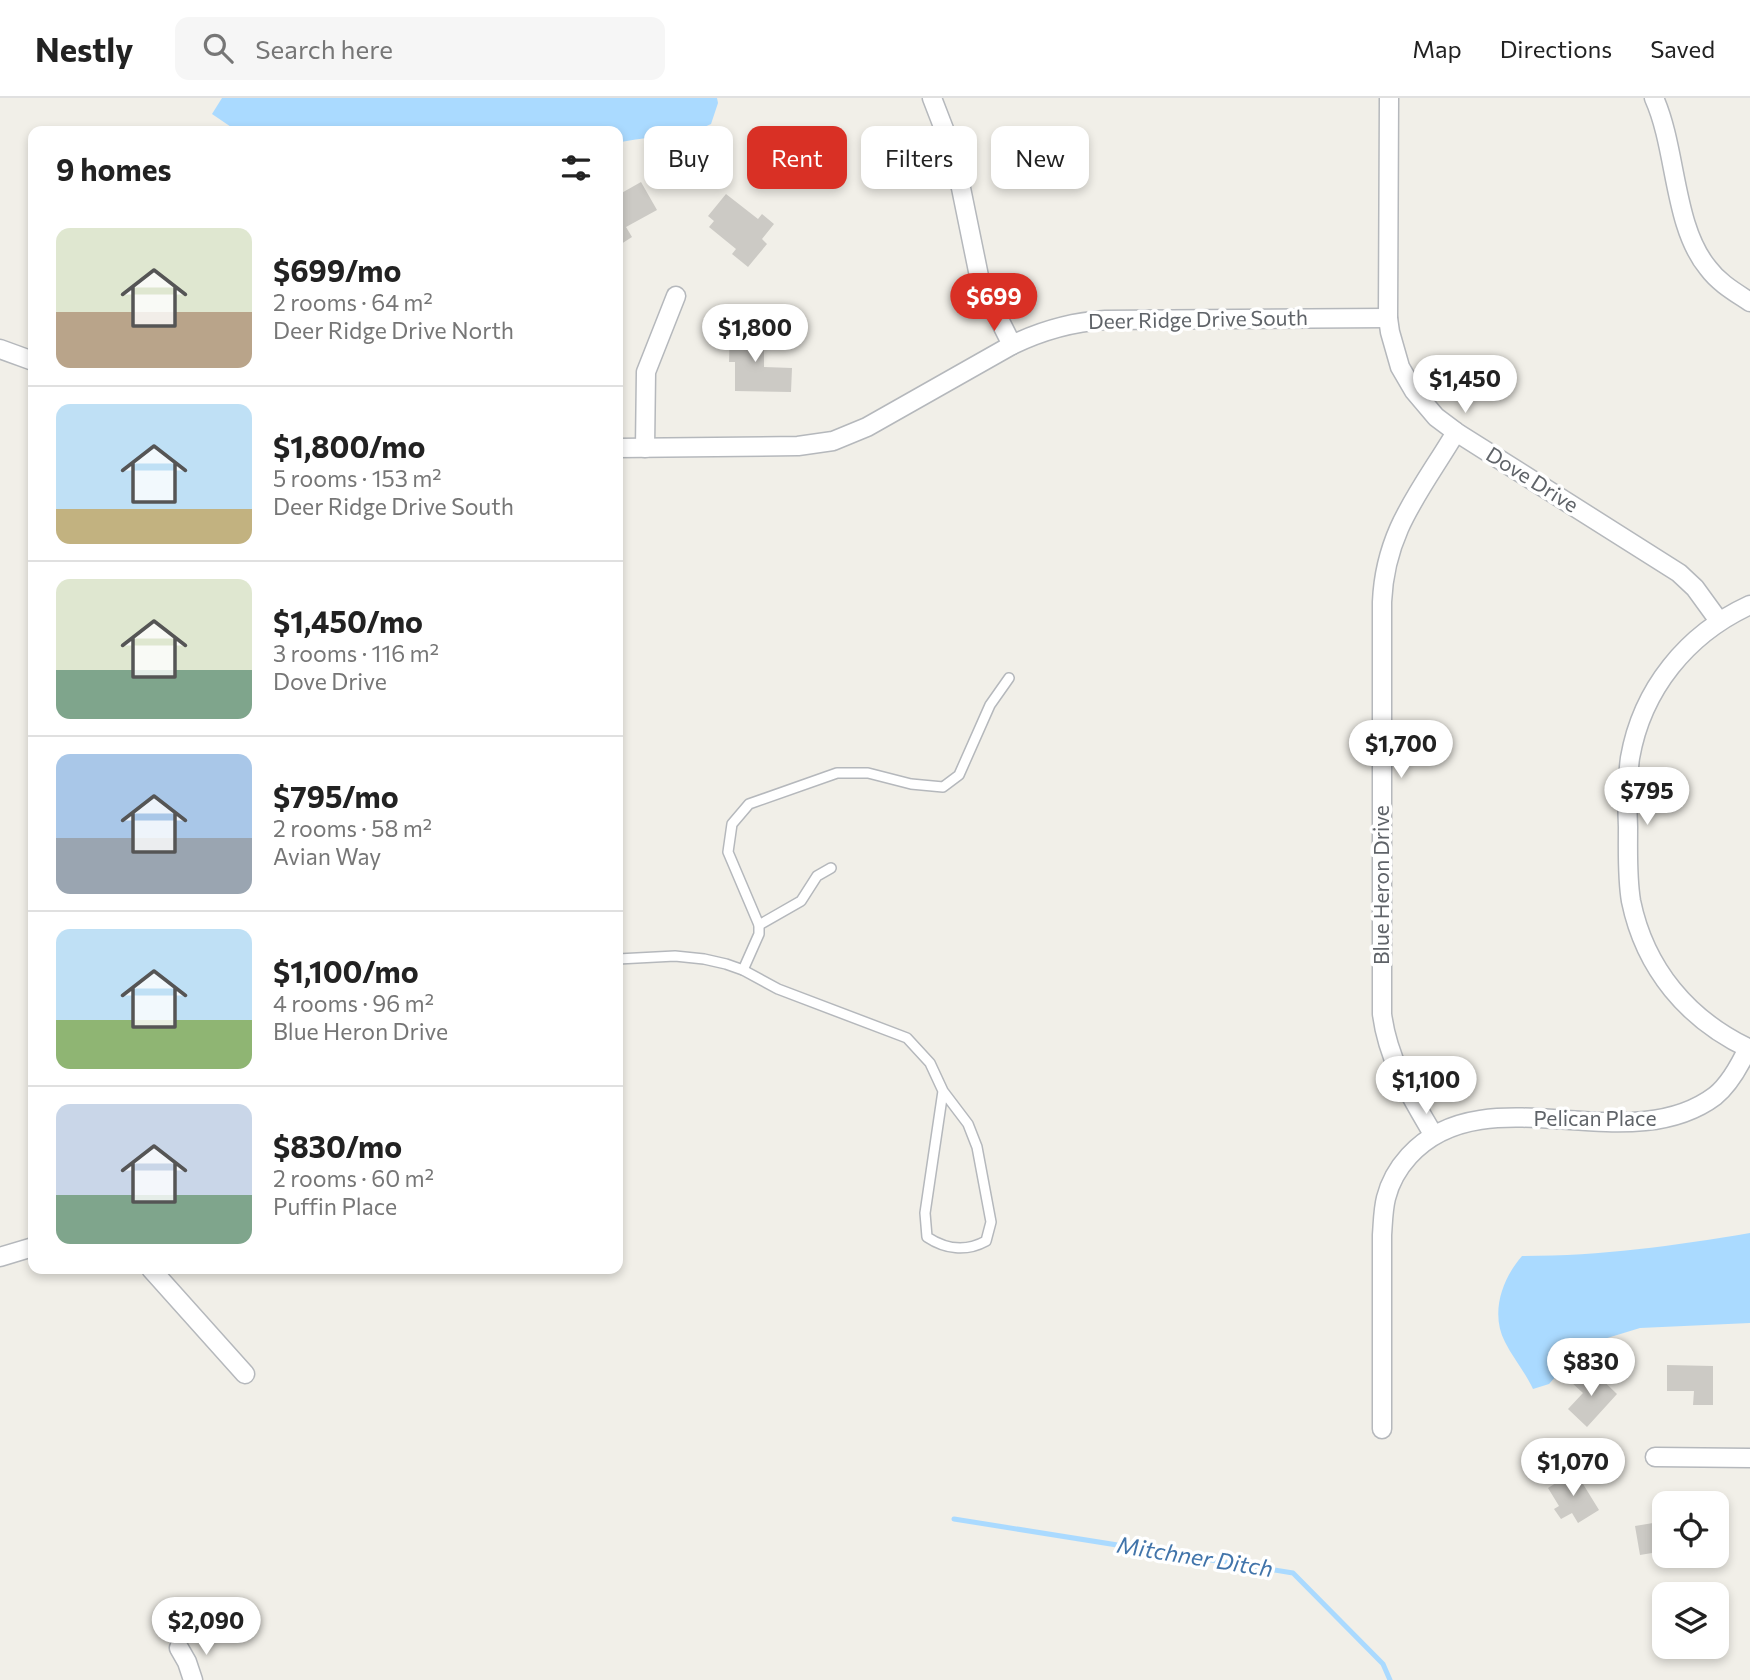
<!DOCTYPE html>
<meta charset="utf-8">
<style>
body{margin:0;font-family:Commissioner,sans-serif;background:#f6f6f6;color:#222;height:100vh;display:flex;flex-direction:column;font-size:26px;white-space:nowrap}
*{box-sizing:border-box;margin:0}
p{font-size:23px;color:#767676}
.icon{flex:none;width:38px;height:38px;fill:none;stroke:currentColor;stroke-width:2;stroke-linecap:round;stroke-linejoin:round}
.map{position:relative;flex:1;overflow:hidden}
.drawer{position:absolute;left:28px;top:28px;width:595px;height:1148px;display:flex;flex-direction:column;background:#fff;border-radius:14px;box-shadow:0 4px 10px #0003}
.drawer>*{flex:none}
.guide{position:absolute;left:644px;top:28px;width:665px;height:63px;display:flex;gap:14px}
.fabs{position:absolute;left:1652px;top:1393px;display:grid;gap:14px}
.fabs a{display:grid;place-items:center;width:77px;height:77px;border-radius:14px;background:#fff;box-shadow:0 4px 10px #0003;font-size:35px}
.price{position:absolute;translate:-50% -60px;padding:0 16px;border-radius:24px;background:#fff;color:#222;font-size:23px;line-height:46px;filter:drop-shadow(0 2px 4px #0008)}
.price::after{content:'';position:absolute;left:50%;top:42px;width:21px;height:16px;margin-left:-10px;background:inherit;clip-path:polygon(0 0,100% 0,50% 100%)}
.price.selected{background:#d93025;color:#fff}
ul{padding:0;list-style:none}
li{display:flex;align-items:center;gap:21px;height:175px;padding:0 28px}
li+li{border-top:2px solid #e0e0e0}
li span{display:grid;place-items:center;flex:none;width:196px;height:140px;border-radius:14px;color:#555}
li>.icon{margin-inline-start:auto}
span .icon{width:84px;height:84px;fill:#fffc;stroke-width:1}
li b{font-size:30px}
h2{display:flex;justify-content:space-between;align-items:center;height:84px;padding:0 28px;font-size:30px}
.pill{padding:0 24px;border-radius:14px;background:#fff;box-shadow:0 4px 10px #0003;font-size:24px;line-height:63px}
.pill.selected{background:#d93025;color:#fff}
header{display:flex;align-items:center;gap:42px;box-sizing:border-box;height:98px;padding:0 35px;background:#fff;border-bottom:2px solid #e0e0e0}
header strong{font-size:33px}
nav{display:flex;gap:38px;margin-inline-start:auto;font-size:24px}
.search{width:490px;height:63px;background:#f6f6f6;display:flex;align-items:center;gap:18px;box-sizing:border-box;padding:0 24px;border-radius:14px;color:#767676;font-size:26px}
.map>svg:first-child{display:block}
.water{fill:#aadaff}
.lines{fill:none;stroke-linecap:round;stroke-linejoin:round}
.stream{stroke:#aadaff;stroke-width:5}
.building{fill:#cccac5}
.service-casing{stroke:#b5b8bc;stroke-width:12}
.minor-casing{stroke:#b5b8bc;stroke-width:21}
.service{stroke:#fff;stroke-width:9}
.minor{stroke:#fff;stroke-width:18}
.labels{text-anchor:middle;stroke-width:7;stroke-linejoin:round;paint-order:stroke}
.street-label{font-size:21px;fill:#5f6368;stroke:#fff}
.water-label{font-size:23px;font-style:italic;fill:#4174aa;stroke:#fff}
</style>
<header>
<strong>Nestly</strong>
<div class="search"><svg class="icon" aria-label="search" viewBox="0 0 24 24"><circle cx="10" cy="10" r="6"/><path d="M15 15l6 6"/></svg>Search here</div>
<nav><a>Map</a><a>Directions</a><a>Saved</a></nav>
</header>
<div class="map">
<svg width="1750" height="1582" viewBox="0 0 1750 1582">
<rect width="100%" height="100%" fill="#f1efe8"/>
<g class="water">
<path d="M222 0H717L718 5 711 26C682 40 649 37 618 45V33H237L212 16Z"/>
<path d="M1750 1135V1225L1640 1230 1604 1241 1572 1260 1549 1286 1533 1291C1525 1274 1513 1260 1505 1244 1490 1215 1502 1181 1522 1158 1601 1158 1672 1148 1750 1135Z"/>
</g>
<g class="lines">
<path class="stream" d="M954 1421 1293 1475 1383 1566 1390 1582"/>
</g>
<g class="building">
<path d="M641 84 657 112 626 129 632 139 618 148V97Z"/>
<path d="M726 96 758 121 762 116 774 126 762 141 767 146 748 169 732 156 736 151 709 129 714 123 708 118Z"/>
<path d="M730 230 764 231V269L792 270 791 294 735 293V264H729Z"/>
<path d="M1667 1267 1713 1268V1307H1693L1694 1293H1667Z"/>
<path d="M1581 1274 1588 1280 1594 1274 1617 1296 1587 1329 1568 1311 1583 1295 1571 1284Z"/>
<path d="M1575 1373 1599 1412 1578 1425 1572 1415 1561 1421 1554 1411 1559 1408 1548 1390Z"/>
<path d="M1653 1425 1654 1430 1664 1428V1453L1640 1457 1635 1428Z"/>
</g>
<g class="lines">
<g class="service-casing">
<g id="service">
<path d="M759 827 801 803 817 778 831 770"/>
<path d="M618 861 675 858 704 861 726 866 743 872 778 891 907 940 930 965 943 993 968 1026 977 1049 991 1124 986 1143C966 1154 945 1151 927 1139L925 1115 943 993"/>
<path d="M743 872 759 836V827L728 754 732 726 749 706 837 675H868L911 686 943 689 959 677 990 607 1009 580"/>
</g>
</g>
<g class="minor-casing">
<g id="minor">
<path d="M932 0 949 44 961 90 980 183 1012 247"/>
<path d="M1389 0 1388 220 1390 234 1400 269 1414 293 1436 319 1456 334 1679 475 1695 490 1719 523"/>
<path d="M1654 0C1677 51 1673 128 1708 170 1719 185 1735 194 1750 204"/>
<path d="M0 251 33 263"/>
<path d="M618 350 798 348 833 343 867 329 1012 247C1043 232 1071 224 1105 222L1388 220"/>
<path d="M645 350 646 274 676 198"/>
<path d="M1750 507C1687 536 1642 591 1630 660 1627 683 1627 706 1628 729 1628 754 1627 779 1631 803 1645 871 1688 922 1750 951"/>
<path d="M1433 1036C1410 997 1388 962 1382 916V504C1385 432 1421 393 1456 334"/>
<path d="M0 1159 33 1149"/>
<path d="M151 1171 245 1276"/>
<path d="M1382 1331V1137C1383 1124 1383 1112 1386 1100 1390 1084 1399 1069 1409 1058 1485 974 1627 1064 1715 998 1730 986 1740 967 1748 950"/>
<path d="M1655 1359 1750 1360"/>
<path d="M179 1550 187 1564 193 1582"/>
</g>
</g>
<use href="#service" class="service"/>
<use href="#minor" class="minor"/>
</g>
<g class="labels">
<g class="street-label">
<text transform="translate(1198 222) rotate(-1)" y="7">Deer Ridge Drive South</text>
<text transform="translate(1532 382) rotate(32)" y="7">Dove Drive</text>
<text transform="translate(1382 787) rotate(-90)" y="7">Blue Heron Drive</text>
<text x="1595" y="1028">Pelican Place</text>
</g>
<g class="water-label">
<text transform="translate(1195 1459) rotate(9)" y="8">Mitchner Ditch</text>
</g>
</g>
</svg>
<div class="fabs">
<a><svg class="icon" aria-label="locate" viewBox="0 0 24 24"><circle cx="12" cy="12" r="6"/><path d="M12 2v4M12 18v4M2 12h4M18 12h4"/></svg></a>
<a><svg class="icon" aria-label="layers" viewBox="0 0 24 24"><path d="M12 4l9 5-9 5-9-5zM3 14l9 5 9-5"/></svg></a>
</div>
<b class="price selected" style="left:994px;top:235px">$699</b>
<b class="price" style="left:755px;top:266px">$1,800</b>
<b class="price" style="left:1465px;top:317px">$1,450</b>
<b class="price" style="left:1401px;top:682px">$1,700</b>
<b class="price" style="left:1647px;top:729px">$795</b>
<b class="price" style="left:1426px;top:1018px">$1,100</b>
<b class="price" style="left:1591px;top:1300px">$830</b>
<b class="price" style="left:1573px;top:1400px">$1,070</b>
<b class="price" style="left:206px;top:1559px">$2,090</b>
<div class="guide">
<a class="pill">Buy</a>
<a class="pill selected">Rent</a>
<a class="pill">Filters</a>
<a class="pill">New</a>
</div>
<section class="drawer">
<h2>9 homes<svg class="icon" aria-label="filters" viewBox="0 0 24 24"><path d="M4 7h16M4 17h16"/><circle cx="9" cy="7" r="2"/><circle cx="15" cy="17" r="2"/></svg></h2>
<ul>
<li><span style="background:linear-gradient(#dfe7d0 60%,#b9a48a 0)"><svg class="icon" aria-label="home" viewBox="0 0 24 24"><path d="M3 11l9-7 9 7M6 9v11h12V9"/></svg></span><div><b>$699/mo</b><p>2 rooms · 64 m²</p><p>Deer Ridge Drive North</p></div></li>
<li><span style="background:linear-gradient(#bfe0f5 75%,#c2b280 0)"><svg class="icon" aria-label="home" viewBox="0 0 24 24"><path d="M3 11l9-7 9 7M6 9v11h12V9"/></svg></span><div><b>$1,800/mo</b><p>5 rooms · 153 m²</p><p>Deer Ridge Drive South</p></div></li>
<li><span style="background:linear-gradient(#dfe7d0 65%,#7fa58c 0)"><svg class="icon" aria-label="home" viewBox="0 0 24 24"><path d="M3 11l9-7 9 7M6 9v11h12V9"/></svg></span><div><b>$1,450/mo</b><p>3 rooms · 116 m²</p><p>Dove Drive</p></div></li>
<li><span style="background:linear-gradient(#a9c7e8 60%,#9aa5b1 0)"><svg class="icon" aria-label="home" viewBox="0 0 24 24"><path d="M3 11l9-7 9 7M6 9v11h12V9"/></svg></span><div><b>$795/mo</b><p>2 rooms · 58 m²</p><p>Avian Way</p></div></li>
<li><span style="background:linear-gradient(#bfe0f5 65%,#8fb573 0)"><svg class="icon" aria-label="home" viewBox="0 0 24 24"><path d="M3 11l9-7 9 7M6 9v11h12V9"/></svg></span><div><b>$1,100/mo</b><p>4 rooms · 96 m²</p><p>Blue Heron Drive</p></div></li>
<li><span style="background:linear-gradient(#c9d6e8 65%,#7fa58c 0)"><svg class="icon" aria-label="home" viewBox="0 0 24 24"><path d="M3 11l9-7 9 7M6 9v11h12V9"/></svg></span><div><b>$830/mo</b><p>2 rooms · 60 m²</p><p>Puffin Place</p></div></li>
</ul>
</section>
</div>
